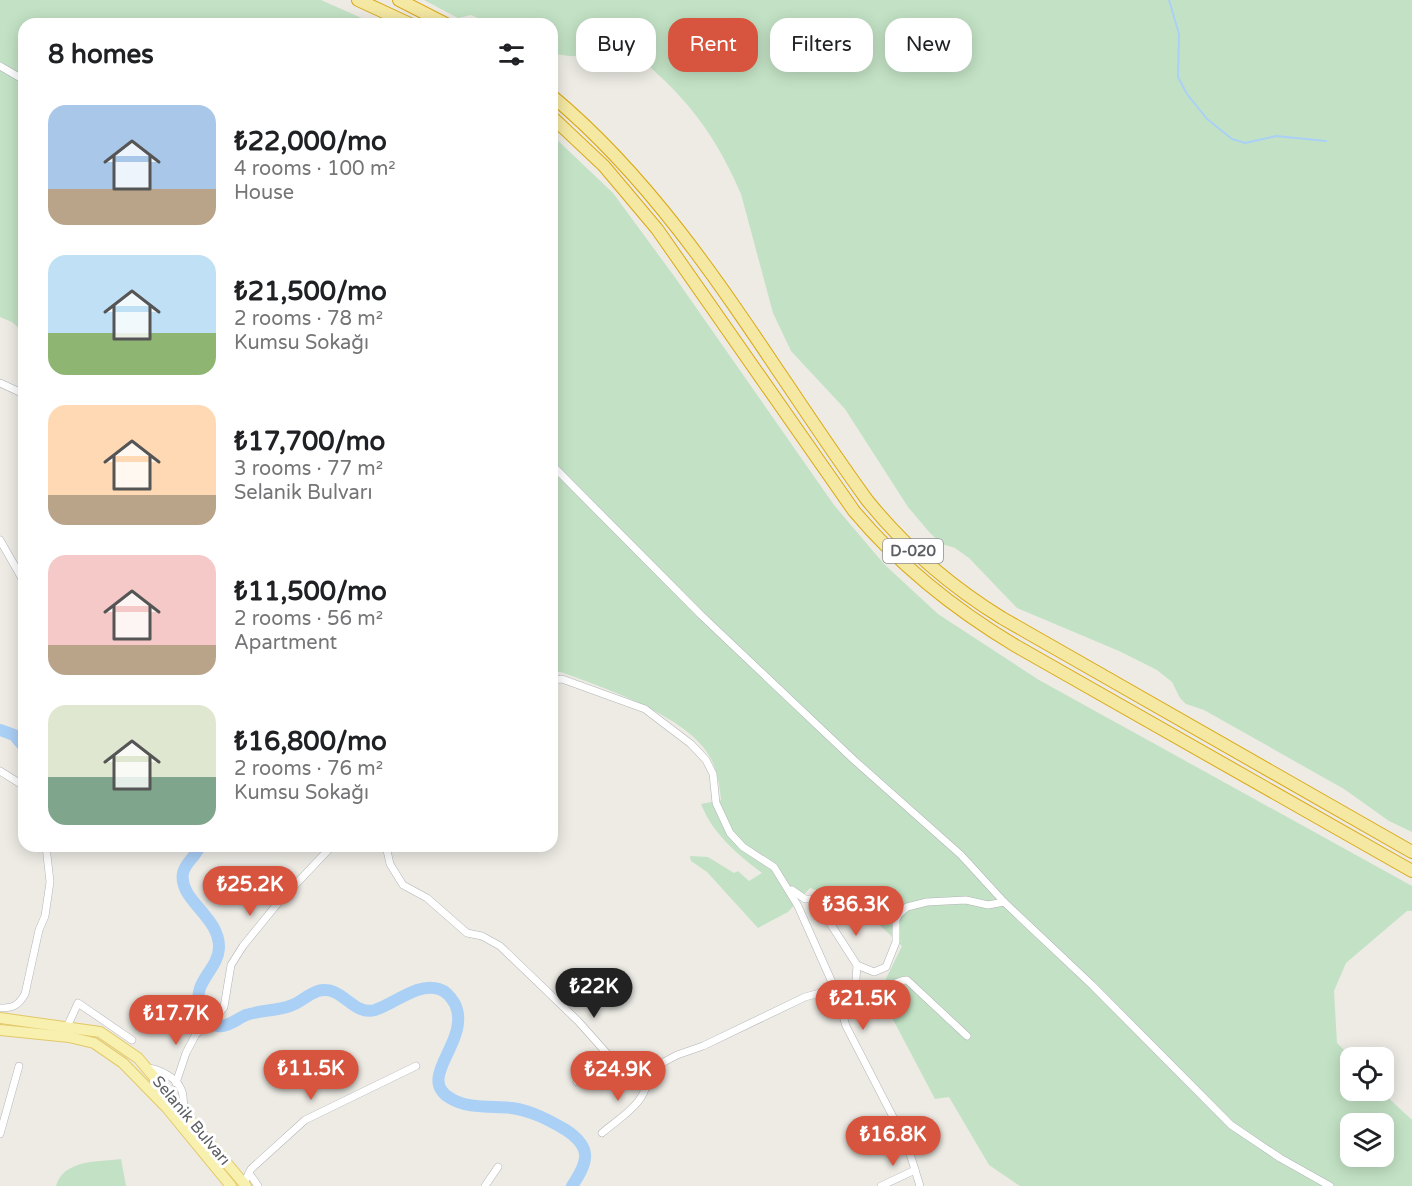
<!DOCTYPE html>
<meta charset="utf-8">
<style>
body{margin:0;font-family:"Varela Round",sans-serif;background:#f6f6f6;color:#202124;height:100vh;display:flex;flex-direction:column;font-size:22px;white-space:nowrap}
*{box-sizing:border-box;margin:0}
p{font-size:20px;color:#757577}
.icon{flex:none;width:33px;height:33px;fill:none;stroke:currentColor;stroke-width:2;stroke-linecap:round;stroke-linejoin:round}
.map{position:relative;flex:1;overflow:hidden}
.details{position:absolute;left:18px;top:18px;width:540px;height:834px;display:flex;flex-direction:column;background:#fff;border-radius:18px;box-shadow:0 3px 15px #0003}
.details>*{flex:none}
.guide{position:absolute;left:576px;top:18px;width:570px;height:54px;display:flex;gap:12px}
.tools{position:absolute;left:1340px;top:1047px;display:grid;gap:12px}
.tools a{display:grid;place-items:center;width:54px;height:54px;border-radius:12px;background:#fff;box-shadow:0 3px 15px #0003;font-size:30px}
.price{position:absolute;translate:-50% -51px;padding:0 14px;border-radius:21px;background:#d7553f;color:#fff;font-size:20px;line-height:39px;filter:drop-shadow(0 2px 3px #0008)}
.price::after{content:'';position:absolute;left:50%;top:36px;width:18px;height:14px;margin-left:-9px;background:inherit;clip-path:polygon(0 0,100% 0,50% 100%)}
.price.active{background:#222;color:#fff}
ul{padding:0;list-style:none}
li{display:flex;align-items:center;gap:18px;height:150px;padding:0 30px}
li span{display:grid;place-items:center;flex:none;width:168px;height:120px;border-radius:18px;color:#555}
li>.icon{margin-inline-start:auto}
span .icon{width:72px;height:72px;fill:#fffc;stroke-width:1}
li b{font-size:26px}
h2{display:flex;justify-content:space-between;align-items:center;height:72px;padding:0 30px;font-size:26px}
.chip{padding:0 21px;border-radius:18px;background:#fff;box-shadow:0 3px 15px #0003;font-size:21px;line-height:54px}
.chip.active{background:#d7553f;color:#fff}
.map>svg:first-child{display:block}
.green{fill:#c3e2c5;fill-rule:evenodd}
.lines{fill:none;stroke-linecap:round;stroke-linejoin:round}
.stream{stroke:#abd0f6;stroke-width:2}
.river{stroke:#abd0f6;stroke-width:12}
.minor-casing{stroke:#b1b4b8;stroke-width:8}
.primary-casing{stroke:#e3c867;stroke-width:12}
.trunk-casing{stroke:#daa917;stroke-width:14}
.minor{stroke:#fff;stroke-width:7}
.primary{stroke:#f7f0af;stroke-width:10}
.trunk{stroke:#f4e8a2;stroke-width:12}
.labels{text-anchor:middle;stroke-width:6;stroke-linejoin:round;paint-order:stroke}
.shield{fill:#fff;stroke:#8d8f92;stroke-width:1.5}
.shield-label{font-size:15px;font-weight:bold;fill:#5c5f63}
.street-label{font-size:16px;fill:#5c5f63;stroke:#fff}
</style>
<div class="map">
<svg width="1412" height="1186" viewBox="0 0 1412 1186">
<rect width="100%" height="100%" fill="#edebe4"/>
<g class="green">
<path d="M0 0H321L375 24H24V333L12 322 0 317Z"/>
<path d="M424 0H1412V832L1389 821 1344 789 1204 710 1186 704 1180 698 1172 682 1157 670 1119 651 1017 608 969 558 955 548 942 544 930 533 908 507 845 409 791 351 773 313 741 194C721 148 700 115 664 80 654 71 644 59 630 56 604 51 581 61 552 53V24H492L471 15 458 18Z"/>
<path d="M552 135 613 193 674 276 834 505 884 564 938 614 1039 680 1412 886V911H1407L1346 963 1334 991 1337 1043 1351 1057 1350 1090 1381 1091 1412 1120V1186H1020L989 1165 949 1097 935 1099 879 993 902 946 870 916 842 900 810 888 788 912 758 928 707 872 691 861 690 856 708 857 734 873 738 871 749 881 762 873C738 855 712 833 701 804L721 800C720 788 718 775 713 763 695 718 604 688 561 672H552ZM1350 1124H1383V1156H1350Z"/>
<path d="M121 1159 126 1186H56C64 1159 98 1162 121 1159Z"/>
</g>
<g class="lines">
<path class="stream" d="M1169 0 1179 34 1178 77 1187 94 1207 119 1232 139 1245 143 1276 136 1326 141"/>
<g class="river">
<path d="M0 730 14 735 24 747"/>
<path d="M200 846C196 856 185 863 183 873 178 900 220 916 219 948 218 970 192 982 200 1006 202 1014 208 1024 217 1026 227 1028 237 1019 246 1015 261 1010 276 1011 290 1006 300 1003 308 994 318 991 342 984 352 1016 375 1010 395 1004 417 982 439 989 446 991 451 997 455 1004 472 1041 415 1077 450 1098 467 1109 492 1106 512 1108 532 1111 549 1120 566 1130 593 1148 588 1162 572 1186"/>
</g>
<g class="minor-casing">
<g id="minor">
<path d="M0 66 24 80"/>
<path d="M0 383 24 394"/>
<path d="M552 465 701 615 854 760 961 855 1004 902 1092 985 1231 1125 1280 1158 1330 1186"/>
<path d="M0 540 24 582"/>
<path d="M552 680 562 679 645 709 691 744 706 760 713 774 716 803 730 833 743 847 774 867 798 906 835 989 846 1026 907 1144 920 1186"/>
<path d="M0 771 24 786"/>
<path d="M386 846 390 864 403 885 427 898 467 933 482 936 500 946 578 1021 611 1058 631 1072H645L677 1055 703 1046 805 997 835 989"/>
<path d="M792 890 805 899H812L819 906 857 965 855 993 838 1003"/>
<path d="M857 965 874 972 886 967 896 942V920L899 914 907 907 927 902 966 900 988 905 1004 902"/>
<path d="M855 993C871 985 872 992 884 988 893 986 897 980 907 980L967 1036"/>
<path d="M0 1008C13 1008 18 1006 25 994L39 930 45 916 50 882 46 846"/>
<path d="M67 1027 78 1003 132 1040"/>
<path d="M148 1068C159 1069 177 1078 181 1089 184 1094 183 1103 184 1109"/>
<path d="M577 1082 609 1055"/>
<path d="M176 1083 186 1053 196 1034 214 1020 224 1007 231 965 243 946 278 903 332 846"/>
<path d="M602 1133C619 1118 654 1099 645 1072"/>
<path d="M0 1134 19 1066"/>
<path d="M249 1173 258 1186"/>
<path d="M244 1183 251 1169 305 1120 416 1066"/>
<path d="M485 1186 498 1167"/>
<path d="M881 1186 915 1170"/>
</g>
</g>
<g class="primary-casing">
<g id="primary">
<path d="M0 1018 100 1032 138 1058 246 1186"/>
<path d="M0 1030 69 1037 94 1043 123 1063 167 1108 231 1186"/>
</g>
</g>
<g class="trunk-casing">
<g id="trunk">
<path d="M358 0 410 24"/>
<path d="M399 0 446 24"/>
<path d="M552 96C684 206 767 363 867 500 905 547 950 586 1002 618L1412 852"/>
<path d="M552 117 604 166 657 229 854 511C901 567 954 609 1016 646L1412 871"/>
</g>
</g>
<use href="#minor" class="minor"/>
<use href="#primary" class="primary"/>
<use href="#trunk" class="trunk"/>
</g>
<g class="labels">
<rect class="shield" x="883" y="539" width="60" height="24" rx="4.5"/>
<g class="shield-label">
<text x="913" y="556">D-020</text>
</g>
<g class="street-label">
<text transform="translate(192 1120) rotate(50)" y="6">Selanik Bulvarı</text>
</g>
</g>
</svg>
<div class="tools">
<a><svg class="icon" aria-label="locate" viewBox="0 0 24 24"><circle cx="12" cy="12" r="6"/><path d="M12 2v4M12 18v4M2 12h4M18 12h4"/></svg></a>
<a><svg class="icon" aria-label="layers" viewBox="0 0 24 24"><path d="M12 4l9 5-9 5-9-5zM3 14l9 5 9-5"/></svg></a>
</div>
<b class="price" style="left:250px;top:917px">₺25.2K</b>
<b class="price" style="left:856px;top:937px">₺36.3K</b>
<b class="price active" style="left:594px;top:1019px">₺22K</b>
<b class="price" style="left:863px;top:1031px">₺21.5K</b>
<b class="price" style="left:176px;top:1046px">₺17.7K</b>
<b class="price" style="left:311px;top:1101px">₺11.5K</b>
<b class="price" style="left:618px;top:1102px">₺24.9K</b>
<b class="price" style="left:893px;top:1167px">₺16.8K</b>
<div class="guide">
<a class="chip">Buy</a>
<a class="chip active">Rent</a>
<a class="chip">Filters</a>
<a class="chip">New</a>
</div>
<section class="details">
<h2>8 homes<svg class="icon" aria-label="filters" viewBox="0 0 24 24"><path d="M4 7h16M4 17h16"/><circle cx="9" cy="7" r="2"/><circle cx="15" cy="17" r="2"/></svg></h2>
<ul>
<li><span style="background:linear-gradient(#a9c7e8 70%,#b9a48a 0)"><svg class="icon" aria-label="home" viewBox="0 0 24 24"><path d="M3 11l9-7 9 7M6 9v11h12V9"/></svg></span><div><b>₺22,000/mo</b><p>4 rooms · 100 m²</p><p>House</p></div></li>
<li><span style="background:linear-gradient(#bfe0f5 65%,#8fb573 0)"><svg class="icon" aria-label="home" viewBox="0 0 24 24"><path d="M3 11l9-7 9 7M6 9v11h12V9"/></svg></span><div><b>₺21,500/mo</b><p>2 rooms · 78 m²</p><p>Kumsu Sokağı</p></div></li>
<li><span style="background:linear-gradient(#ffd9b3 75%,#b9a48a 0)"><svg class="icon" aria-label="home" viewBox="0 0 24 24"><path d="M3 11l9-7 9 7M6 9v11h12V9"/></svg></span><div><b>₺17,700/mo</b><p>3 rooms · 77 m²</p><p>Selanik Bulvarı</p></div></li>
<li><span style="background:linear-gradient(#f6c9c9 75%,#b9a48a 0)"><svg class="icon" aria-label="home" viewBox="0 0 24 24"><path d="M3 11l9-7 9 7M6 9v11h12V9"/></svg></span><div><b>₺11,500/mo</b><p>2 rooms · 56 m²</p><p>Apartment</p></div></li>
<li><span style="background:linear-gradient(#dfe7d0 60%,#7fa58c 0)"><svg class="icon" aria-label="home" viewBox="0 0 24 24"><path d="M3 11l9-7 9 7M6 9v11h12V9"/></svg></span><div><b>₺16,800/mo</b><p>2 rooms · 76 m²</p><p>Kumsu Sokağı</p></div></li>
</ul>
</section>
</div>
